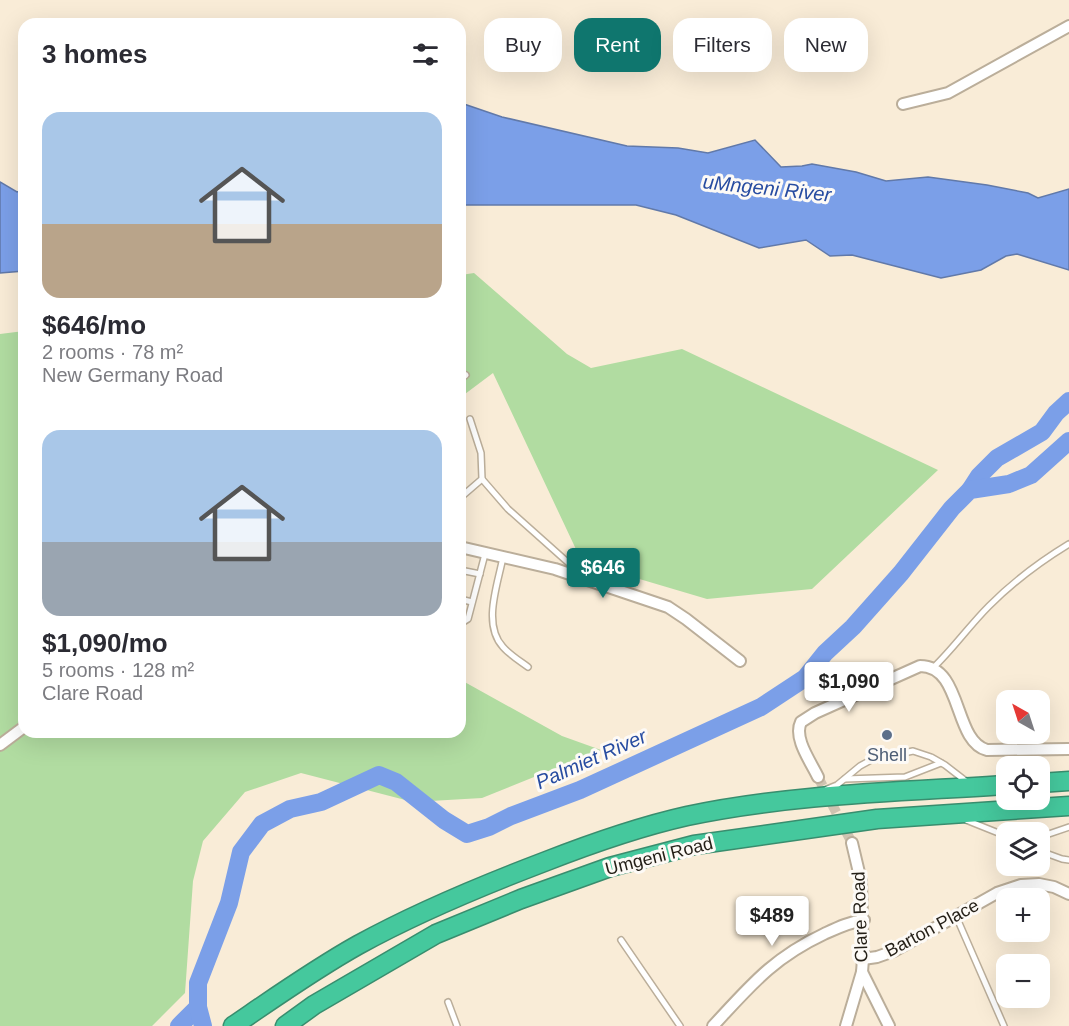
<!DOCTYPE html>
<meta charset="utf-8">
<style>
body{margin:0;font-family:Arial,sans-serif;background:#f7f7f7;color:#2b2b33;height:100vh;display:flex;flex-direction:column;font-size:22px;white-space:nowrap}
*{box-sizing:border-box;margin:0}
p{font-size:20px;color:#7c7c81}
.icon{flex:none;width:33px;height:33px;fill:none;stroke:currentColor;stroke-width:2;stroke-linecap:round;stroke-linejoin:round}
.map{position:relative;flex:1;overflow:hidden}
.details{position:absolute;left:18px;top:18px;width:448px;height:720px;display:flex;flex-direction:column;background:#fff;border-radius:18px;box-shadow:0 6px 24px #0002}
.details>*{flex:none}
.guide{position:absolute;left:484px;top:18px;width:494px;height:54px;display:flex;gap:12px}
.needle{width:39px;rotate:321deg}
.tools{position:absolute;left:996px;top:690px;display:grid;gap:12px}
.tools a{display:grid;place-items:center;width:54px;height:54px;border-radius:12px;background:#fff;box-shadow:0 6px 24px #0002;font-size:30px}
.price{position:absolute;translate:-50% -51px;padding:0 14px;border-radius:6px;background:#fff;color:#222;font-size:20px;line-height:39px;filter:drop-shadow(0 2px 3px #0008)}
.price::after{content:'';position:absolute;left:50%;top:36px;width:18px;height:14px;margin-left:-9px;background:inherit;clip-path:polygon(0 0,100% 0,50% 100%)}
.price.current{background:#0f766e;color:#fff}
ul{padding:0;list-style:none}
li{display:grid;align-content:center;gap:12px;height:318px;padding:0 24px}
li span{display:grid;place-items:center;height:186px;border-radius:18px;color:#555}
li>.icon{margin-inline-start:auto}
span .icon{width:108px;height:108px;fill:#fffc;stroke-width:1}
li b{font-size:26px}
h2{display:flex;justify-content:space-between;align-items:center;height:72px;padding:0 24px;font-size:26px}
.chip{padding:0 21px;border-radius:18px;background:#fff;box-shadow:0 6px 24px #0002;font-size:21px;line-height:54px}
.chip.current{background:#0f766e;color:#fff}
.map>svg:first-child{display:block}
.green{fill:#b1dca1}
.water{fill:#7b9fe8;stroke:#6179a9;stroke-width:1.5}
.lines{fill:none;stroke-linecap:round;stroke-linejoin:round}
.river{stroke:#7b9fe8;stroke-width:18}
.street-tunnel{stroke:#cec3b1;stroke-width:10;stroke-dasharray:10 5;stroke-linecap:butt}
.lane-casing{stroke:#bbae9a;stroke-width:8}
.street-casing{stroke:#bbae9a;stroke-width:14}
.highway-casing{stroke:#398d6e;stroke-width:21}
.lane{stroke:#fff;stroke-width:5}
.street{stroke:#fff;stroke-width:10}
.highway{stroke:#45c89d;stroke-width:18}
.service-dot{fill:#5c6f8a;stroke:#fdfaf6;stroke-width:2}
.labels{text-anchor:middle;stroke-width:6;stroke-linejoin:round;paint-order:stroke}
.service-label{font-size:18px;fill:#4e5e75;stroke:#fdfaf6}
.street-label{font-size:18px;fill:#241f17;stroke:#fdfaf6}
.water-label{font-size:20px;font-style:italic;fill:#274ca1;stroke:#fdfaf6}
</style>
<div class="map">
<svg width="1069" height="1026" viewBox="0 0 1069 1026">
<rect width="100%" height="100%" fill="#f9ecd7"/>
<g class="green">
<path d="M474 273 567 354 591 368 682 349 938 470 812 589 707 599 582 562 493 373 461 397V275Z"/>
<path d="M24 331V732H460L461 680 562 736 601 750 482 798 413 802 301 773 245 792 203 841 193 881 185 993 152 1026H0V334Z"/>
</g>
<g class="water">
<path d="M461 103 502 117 627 146 678 148 708 153 755 140 781 167 802 166 812 164 856 172 886 181 928 177 987 185 1028 193 1038 198 1069 189V270L1017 254 1006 256 981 270 941 278 852 255 830 256 806 240 759 248 676 215 636 205H461Z"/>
<path d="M0 182 17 192 24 190V271L0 273Z"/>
</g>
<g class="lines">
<g class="river">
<path d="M970 490 979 476 997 458 1042 432 1056 413 1069 401"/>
<path d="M179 1026 198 1007"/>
<path d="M203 1026 198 1007V983L229 903 241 852 262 824 290 809 321 802 379 775 396 782 444 820 467 834 489 827 511 816 580 790 761 707 805 678 825 653 853 627 901 573 952 508 970 490 1009 484 1031 475 1069 441"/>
</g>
<path class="street-tunnel" d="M818 777 852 843"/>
<g class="lane-casing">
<g id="lane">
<path d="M460 380 466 375"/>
<path d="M482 479 508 509 582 575"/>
<path d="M460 498 482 479 481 453 470 419"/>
<path d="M503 557C498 584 482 624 503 647 510 655 520 661 528 667"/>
<path d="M460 570 480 574"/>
<path d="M460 599 472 602"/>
<path d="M460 624 468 619 485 554"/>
<path d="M933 668C953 649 969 626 989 606 1012 583 1041 561 1069 544"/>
<path d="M845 779 905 777 941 763"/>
<path d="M827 789 837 785 860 766 871 760 913 751 931 757 945 765 967 782"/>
<path d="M966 820 1006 836"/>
<path d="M1040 837 1069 827"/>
<path d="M1040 851 1062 859 1069 860"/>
<path d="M956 916 1004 1026"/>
<path d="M621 940 680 1026"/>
<path d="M448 1002 457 1026"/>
</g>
</g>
<g class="street-casing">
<g id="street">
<path d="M903 104 948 93 1069 26"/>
<path d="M460 547 555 569 668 607 686 619 740 661"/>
<path d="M0 745 24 727"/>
<path d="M818 777C811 762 793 738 801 722L815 713 920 666C963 666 953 741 987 750L1069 749"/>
<path d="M863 959 877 957 894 951 997 893 1021 885 1039 884 1054 887 1069 894"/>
<path d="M862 972 889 1026"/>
<path d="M713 1026C751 985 773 958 824 934 837 928 849 922 864 920"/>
<path d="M846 1026 862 972 863 959 861 881 852 843"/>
</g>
</g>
<g class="highway-casing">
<g id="highway">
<path d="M1040 783 1069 781"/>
<path d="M233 1026C274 998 315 969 358 945 418 912 481 886 544 862 590 844 638 827 687 816 791 794 900 792 1006 785"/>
<path d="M285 1026 314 1005 436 934 521 899 610 867 694 845 877 819 1069 806"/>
</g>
</g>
<use href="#lane" class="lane"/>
<use href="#street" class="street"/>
<use href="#highway" class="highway"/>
</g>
<circle class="service-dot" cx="887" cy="735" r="6"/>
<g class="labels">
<g class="service-label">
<text x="887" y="761">Shell</text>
</g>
<g class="street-label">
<text transform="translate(659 856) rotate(-14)" y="6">Umgeni Road</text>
<text transform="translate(860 917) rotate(-92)" y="6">Clare Road</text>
<text transform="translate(932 928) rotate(-28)" y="6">Barton Place</text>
</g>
<g class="water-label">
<text transform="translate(767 188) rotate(6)" y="7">uMngeni River</text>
<text transform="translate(591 759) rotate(-24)" y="7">Palmiet River</text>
</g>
</g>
</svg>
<div class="tools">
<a><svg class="needle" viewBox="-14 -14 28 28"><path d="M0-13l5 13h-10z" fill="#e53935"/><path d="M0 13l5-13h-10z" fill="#7c7c81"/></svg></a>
<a><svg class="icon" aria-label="locate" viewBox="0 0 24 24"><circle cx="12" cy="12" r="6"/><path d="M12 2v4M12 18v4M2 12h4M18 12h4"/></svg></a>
<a><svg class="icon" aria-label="layers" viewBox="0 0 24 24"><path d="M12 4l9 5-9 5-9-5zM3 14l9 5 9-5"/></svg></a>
<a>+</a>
<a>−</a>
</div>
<b class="price current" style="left:603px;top:599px">$646</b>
<b class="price" style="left:849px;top:713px">$1,090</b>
<b class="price" style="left:772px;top:947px">$489</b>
<div class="guide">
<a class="chip">Buy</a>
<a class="chip current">Rent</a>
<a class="chip">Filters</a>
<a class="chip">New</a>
</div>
<section class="details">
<h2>3 homes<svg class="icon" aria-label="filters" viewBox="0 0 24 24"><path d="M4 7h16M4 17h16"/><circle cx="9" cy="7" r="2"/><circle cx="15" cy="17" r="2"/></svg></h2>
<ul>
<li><span style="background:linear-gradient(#a9c7e8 60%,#b9a48a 0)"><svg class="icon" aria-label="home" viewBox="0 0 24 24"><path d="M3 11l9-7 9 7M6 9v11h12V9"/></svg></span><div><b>$646/mo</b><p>2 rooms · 78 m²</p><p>New Germany Road</p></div></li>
<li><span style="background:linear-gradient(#a9c7e8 60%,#9aa5b1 0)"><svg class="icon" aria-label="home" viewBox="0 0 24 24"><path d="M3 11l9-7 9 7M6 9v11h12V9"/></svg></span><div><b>$1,090/mo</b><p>5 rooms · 128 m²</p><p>Clare Road</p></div></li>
</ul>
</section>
</div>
